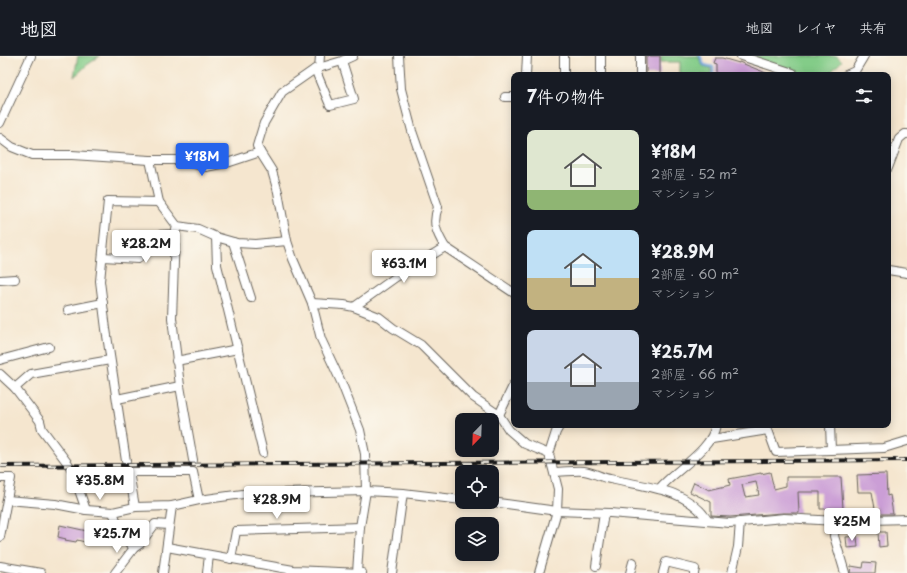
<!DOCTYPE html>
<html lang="ja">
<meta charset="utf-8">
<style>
body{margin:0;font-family:"Playpen Sans","Klee One",sans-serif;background:#20242c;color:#f1f3f6;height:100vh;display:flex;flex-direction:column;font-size:15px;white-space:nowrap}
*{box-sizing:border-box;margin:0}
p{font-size:13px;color:#9ea1a6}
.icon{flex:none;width:22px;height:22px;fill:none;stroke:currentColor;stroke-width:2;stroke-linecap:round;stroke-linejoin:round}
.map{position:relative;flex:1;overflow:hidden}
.sheet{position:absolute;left:511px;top:16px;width:380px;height:356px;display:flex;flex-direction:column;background:#171b24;border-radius:8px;box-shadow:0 2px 10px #0003}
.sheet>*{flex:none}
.needle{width:26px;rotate:203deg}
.tools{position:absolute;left:455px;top:357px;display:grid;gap:8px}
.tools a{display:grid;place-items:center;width:44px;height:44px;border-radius:8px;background:#171b24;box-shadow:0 2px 10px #0003;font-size:20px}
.price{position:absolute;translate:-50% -34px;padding:0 9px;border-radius:4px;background:#fff;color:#222;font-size:13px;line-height:26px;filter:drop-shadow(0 1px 2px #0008)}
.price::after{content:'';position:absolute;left:50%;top:24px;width:12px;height:9px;margin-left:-6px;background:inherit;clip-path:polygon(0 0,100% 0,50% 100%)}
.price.on{background:#2563eb;color:#fff}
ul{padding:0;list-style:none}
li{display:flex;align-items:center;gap:12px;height:100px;padding:0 16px}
li span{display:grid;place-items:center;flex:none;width:112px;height:80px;border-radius:8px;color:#555}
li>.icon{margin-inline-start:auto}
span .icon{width:48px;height:48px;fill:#fffc;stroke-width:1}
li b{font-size:17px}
h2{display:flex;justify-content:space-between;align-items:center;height:48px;padding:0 16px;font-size:17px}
header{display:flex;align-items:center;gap:24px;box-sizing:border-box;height:56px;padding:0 20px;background:#171b24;border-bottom:1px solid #363941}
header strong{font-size:19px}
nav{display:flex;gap:22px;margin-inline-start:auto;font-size:14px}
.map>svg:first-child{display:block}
.green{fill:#83cc88;stroke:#507452}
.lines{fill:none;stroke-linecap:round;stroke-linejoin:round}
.stream{stroke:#72a8e0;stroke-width:2.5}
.building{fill:#cb9ed6;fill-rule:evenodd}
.minor-casing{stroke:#68635b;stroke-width:10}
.minor{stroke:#fff;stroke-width:8}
.rail-casing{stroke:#1c1c1c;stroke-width:4}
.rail{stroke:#fbf7ec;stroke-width:2.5;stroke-dasharray:8;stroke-linecap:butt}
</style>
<header>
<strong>地図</strong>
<nav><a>地図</a><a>レイヤ</a><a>共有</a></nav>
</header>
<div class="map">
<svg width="907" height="517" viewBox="0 0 907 517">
<rect width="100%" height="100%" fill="#fbf7ec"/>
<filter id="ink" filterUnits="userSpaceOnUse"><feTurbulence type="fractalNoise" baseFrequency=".025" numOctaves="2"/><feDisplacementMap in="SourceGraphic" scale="8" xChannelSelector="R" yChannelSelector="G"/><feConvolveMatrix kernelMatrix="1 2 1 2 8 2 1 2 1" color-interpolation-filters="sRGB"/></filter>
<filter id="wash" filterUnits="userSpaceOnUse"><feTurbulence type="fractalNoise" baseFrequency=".012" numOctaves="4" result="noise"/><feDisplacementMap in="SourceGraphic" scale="16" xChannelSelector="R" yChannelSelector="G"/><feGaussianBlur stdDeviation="0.9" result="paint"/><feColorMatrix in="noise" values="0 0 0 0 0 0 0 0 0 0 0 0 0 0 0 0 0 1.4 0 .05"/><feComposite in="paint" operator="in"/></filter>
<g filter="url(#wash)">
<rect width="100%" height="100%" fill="#f5e6cf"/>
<g class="green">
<path d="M78 0H100L87 9 74 21Z"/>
<path d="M661 0H698L703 10 711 12V19H680V6H661Z"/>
<path d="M745 0H837L842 5 828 19H799Z"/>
</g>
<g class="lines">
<path class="stream" d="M700 0 704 9 713 11V19"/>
</g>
<g id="blocks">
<g class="building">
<rect x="646" y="0" width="14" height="19"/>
<path d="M715 2H722L739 7V6L771 19H720L716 17V8L713 7Z"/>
<path d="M770 416 774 433 786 430V421H841L843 453H820V436H798L799 457H783L730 461 711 460V446L690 436 694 426 709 434 730 429 729 423 761 417V418ZM756 426 759 439 745 441 742 429Z"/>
<path d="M886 418 887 440 890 439 893 458H876L872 436H858L857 419Z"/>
<path d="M60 469 87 475 85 486 77 484 76 486 65 484 66 483 58 481Z"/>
<path d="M878 476H886L887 490 879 491Z"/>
<path d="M857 480 858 491 847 492 846 481Z"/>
<path d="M864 506 876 507 875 517H850L851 510 863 512Z"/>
</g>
</g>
</g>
<g filter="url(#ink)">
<use href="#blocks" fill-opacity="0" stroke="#68635b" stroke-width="1"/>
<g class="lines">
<g class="minor-casing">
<g id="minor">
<path d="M399 0 401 33 412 75 438 151C432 167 436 176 445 191L514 237"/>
<path d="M601 0V19"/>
<path d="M640 0V19"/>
<path d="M741 0 793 17 794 19"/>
<path d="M319 12 320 0"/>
<path d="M315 13 330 49 354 43 342 5"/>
<path d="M526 19 527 0"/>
<path d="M564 19V0"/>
<path d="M846 19 855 15 864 0"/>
<path d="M505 41H514"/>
<path d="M0 67 31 0"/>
<path d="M0 82 12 91 32 99H72L150 104H176L206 111 230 106 260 96 257 90 264 67 282 36 315 13 342 5 353 0"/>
<path d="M260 96 272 115 278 136 287 185 293 203 312 247 321 283 342 328 360 374 365 398 366 435 360 471 357 517"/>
<path d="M150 104 159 146 177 170 198 173 216 181 237 187 255 188 287 185"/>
<path d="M888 112 899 83 905 78H907"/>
<path d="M177 170 175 178 172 262 180 330 193 404"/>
<path d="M216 181 217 209 263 397"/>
<path d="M233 186 251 242"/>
<path d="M103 201 138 203 140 180 175 178"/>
<path d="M888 214 907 217"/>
<path d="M0 224 15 223"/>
<path d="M312 247 344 249 354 251 379 261 393 272 421 289 473 341 499 359 509 374 525 388 549 398"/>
<path d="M354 251 396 221 445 191"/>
<path d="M68 254 103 247"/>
<path d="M0 304 49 291"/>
<path d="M176 305 238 293"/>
<path d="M0 318 15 332 31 353 40 365 42 373 69 409 72 414 86 454"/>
<path d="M15 332 31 318 110 304"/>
<path d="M117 343 180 330"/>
<path d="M499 359 514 328"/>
<path d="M830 369 831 394"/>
<path d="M712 383 768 374 776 396 884 392 907 385"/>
<path d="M126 405 106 273 100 225 108 145 159 146"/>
<path d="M554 416C564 416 575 414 584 415 593 416 602 422 610 423 645 431 688 432 708 465"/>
<path d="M0 422H11L0 481"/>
<path d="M659 433C676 413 711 395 716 369"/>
<path d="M7 444 55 448 86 454 113 456 135 451 172 450 199 444 243 438 366 435 403 437 462 444"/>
<path d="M492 446 557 455 610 457 730 467 784 462 836 465 907 463"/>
<path d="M135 451 129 416H193L199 444"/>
<path d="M113 456 122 480 134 492 140 488 155 468 169 469"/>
<path d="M836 465 834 480 845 517"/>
<path d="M167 491 293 514 362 517"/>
<path d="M231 503 236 475 360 471"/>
<path d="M0 510 41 517"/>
<path d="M596 510 604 457"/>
<path d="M115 517 134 492"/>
<path d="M163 517 172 450"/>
<path d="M207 517 209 499"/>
<path d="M392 517 403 437"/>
<path d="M539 517 557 455 558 433 549 398 556 376 560 369"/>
<path d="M630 517 633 506"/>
<path d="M663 517 666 506 695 513 694 517"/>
<path d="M732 517 738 491 740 466"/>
</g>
</g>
<use href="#minor" class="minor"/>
<g class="rail-casing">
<path id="rail" d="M0 410 907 404"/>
</g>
<use href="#rail" class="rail"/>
</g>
</g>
</svg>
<div class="tools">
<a><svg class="needle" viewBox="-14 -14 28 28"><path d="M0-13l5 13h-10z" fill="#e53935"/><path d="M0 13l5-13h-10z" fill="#9ea1a6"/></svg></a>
<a><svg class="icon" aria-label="locate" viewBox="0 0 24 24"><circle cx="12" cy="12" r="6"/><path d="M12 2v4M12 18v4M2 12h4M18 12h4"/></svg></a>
<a><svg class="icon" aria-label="layers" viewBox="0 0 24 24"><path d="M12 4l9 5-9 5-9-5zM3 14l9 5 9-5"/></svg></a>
</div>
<b class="price on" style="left:202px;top:121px">¥18M</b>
<b class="price" style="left:146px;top:208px">¥28.2M</b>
<b class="price" style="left:404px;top:228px">¥63.1M</b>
<b class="price" style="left:100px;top:445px">¥35.8M</b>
<b class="price" style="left:277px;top:464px">¥28.9M</b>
<b class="price" style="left:852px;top:486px">¥25M</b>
<b class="price" style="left:117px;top:498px">¥25.7M</b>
<section class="sheet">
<h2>7件の物件<svg class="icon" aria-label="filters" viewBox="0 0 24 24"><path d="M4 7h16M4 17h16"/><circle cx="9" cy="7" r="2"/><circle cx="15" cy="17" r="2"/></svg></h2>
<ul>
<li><span style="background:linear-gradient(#dfe7d0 75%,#8fb573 0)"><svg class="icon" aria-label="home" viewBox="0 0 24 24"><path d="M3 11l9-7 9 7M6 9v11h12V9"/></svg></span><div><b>¥18M</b><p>2部屋 · 52 m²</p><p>マンション</p></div></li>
<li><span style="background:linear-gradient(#bfe0f5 60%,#c2b280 0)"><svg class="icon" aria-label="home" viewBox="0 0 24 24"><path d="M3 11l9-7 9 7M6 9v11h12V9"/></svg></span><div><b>¥28.9M</b><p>2部屋 · 60 m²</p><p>マンション</p></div></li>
<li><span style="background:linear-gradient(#c9d6e8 65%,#9aa5b1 0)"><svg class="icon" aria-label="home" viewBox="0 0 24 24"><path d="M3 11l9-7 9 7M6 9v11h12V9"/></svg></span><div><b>¥25.7M</b><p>2部屋 · 66 m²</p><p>マンション</p></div></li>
</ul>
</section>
</div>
